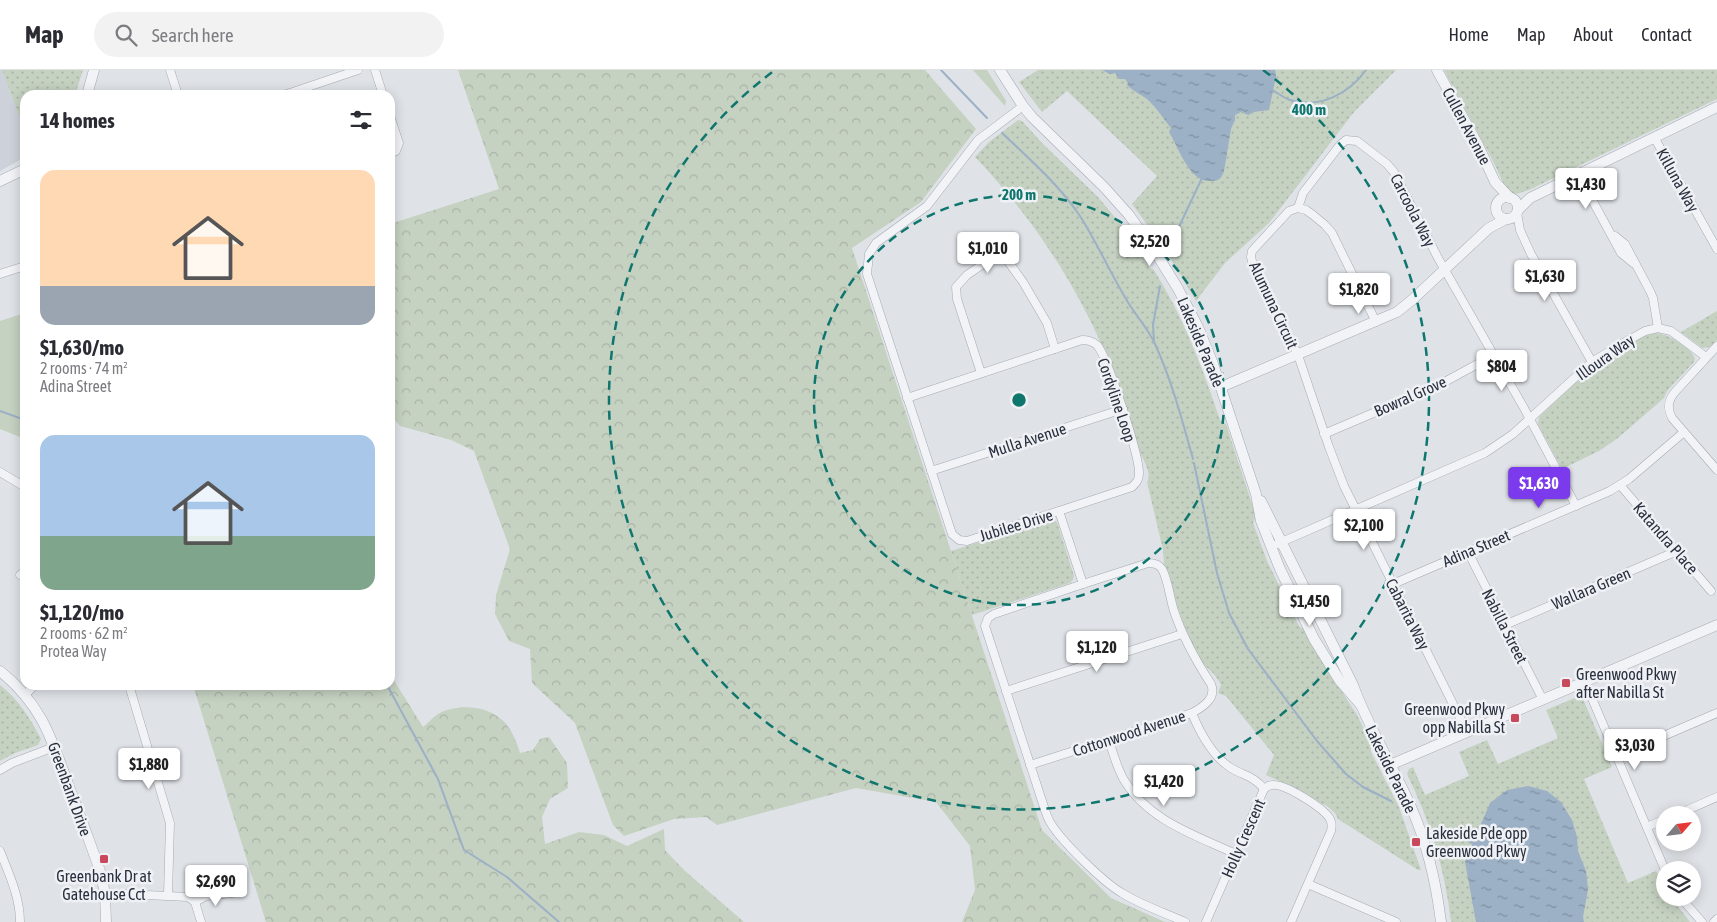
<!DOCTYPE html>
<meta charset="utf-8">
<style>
body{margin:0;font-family:"Asap Condensed",sans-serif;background:#f2f2f3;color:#2b2b33;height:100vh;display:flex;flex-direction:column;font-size:19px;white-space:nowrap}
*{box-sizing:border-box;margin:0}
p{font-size:16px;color:#7c7c81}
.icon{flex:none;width:28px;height:28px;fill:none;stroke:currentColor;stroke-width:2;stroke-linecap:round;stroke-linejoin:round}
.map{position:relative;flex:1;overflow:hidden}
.side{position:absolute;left:20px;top:20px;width:375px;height:600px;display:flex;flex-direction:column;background:#fff;border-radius:15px;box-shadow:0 2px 12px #0003}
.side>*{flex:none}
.needle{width:32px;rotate:62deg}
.fabs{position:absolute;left:1656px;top:736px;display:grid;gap:10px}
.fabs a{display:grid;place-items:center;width:45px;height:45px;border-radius:50%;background:#fff;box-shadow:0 2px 12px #0003;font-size:25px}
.price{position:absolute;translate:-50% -42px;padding:0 11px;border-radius:5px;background:#fff;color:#222;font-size:16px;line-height:32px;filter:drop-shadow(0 1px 2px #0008)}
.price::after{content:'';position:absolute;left:50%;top:30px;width:15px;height:11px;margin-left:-8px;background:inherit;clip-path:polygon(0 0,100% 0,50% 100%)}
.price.on{background:#7c3aed;color:#fff}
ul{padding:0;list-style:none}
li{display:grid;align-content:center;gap:10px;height:265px;padding:0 20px}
li span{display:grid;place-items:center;height:155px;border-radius:15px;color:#555}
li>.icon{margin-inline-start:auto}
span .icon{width:90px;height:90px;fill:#fffc;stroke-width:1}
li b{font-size:21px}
h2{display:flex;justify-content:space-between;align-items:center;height:60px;padding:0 20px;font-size:21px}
header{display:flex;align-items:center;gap:30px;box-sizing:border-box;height:70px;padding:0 25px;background:#fff;border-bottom:1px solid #e1e1e2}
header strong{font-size:24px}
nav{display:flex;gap:28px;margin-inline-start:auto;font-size:18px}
.search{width:350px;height:45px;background:#f2f2f3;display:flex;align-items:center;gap:12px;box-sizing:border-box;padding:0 18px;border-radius:28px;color:#7c7c81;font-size:19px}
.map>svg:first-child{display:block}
.built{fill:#cdd2da}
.green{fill:#c5d1c1}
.forest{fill:url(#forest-crowns)}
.park{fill:url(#park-dots)}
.water{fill:url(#water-ripples)}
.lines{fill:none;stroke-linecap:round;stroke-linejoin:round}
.stream{stroke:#9cb0c6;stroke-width:2}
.minor-casing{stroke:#a5aab2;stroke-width:9}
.tertiary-casing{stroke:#a5aab2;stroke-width:11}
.minor{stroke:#f2f3f6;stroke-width:8}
.tertiary{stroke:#f2f3f6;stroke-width:10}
.ring{fill:none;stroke:#0f766e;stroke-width:2.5;stroke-dasharray:9 6}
.poi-dot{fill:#c8495b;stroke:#eff1f5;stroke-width:2}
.labels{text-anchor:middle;stroke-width:5;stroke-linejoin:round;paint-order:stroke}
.street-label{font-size:16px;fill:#29303e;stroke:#eff1f5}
.poi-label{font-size:16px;fill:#29303e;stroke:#eff1f5;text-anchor:start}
.centre{fill:#0f766e;stroke:#eff1f5;stroke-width:2.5}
.ring-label{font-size:15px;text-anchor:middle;font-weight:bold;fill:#0f766e;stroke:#eff1f5;stroke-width:5;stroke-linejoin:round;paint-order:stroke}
</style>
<header>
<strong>Map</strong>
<div class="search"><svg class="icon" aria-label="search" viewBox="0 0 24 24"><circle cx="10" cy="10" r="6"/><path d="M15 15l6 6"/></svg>Search here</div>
<nav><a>Home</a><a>Map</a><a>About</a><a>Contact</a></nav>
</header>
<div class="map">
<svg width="1717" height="852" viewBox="0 0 1717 852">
<defs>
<pattern id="forest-crowns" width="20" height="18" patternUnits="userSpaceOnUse" patternTransform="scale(1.25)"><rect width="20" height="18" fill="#c5d1c1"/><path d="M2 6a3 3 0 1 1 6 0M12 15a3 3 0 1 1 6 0" fill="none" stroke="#a9b4a7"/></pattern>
<pattern id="park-dots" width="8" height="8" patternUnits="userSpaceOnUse" patternTransform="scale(1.25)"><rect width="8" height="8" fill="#c5d1c1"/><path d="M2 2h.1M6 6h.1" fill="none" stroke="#a9b4a7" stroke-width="1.8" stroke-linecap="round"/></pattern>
<pattern id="water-ripples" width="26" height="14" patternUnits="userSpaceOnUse" patternTransform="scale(1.25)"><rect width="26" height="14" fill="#9cb0c6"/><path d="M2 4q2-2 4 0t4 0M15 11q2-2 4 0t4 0" fill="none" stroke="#7f90a2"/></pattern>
</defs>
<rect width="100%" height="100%" fill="#dfe3e8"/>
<path class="built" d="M0 0H2L25 62V87L0 101Z"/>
<g class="green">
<path d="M973 0H987L1006 31 1005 36Z"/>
<path d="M25 243V369L0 359V251Z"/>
</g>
<g class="forest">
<path d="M458 0H925L976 59 921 132 852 178 1042 760 1111 828 1165 852H962L975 820 970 776 936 732 856 718 717 755 706 747 674 749 624 766 613 755 575 653 532 613 530 579 509 571 495 544 496 525 510 479 474 381 451 370 400 356 390 344V154L499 119Z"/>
<path d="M390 604 423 657C428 653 433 647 438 644 457 634 484 635 501 649 510 655 517 673 520 683L533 680 540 669 549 667 567 693 568 718 550 729 542 747 545 774 579 762 604 765 627 776 664 759 665 780 684 800 744 852H266L193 615H390Z"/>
</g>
<g class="park">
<path d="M2 0H83L75 25H25V62Z"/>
<path d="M1038 0H1396L1354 42 1269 153 1225 193 1196 231 1163 176 1132 134 1157 106 1067 21 1042 42 1019 12Z"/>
<path d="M1444 0H1717V29L1529 120 1516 124 1511 123 1505 117 1493 91Z"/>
<path d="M1018 50 1022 51 1043 74 1098 127 1138 175V181L1150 198 1154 200C1184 249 1202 296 1220 350L1226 354 1256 446 1253 453 1267 491 1299 556 1305 560 1324 594 1357 645 1370 671 1371 682 1399 737 1421 800H1418L1338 749 1335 743 1327 736 1319 732 1305 723 1266 705 1274 685 1226 626 1218 623 1221 615C1216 603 1205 598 1199 588 1184 560 1175 530 1167 500L1164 494 1163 480 1147 412C1153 402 1141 388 1138 377 1108 266 1054 170 975 87L989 72Z"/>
<path d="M1717 241V270L1710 277 1702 278 1681 262Z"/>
<path d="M1654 263C1667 263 1691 276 1695 289L1694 292 1667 321 1664 328 1618 368 1599 381 1562 399 1538 354 1539 347C1572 316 1609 276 1654 263Z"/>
<path d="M1052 449 1057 452 1074 506 1073 510 1070 513 972 545 951 481Z"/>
<path d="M0 615C19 630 30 648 41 669L38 675 15 683 0 691Z"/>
<path d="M1577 627 1583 629 1612 697 1584 709 1628 813 1656 801 1665 818V828H1671L1690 852H1451C1445 799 1430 751 1407 704L1409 699 1413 697 1425 725 1469 706 1459 682 1487 670 1498 694 1558 668 1546 640Z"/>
</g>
<g class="water">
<path d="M1102 0H1275L1276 6 1269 40 1253 42 1249 45 1245 44 1243 41 1235 45V50L1231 59 1224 101C1221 109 1219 111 1210 111 1189 112 1178 76 1169 62L1171 58C1163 48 1156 37 1147 29 1140 24 1133 21 1127 15L1128 13 1125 9H1119L1115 3 1110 4Z"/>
<path d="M1528 716 1547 721 1561 732 1572 750 1577 767 1578 781 1586 801 1588 819 1583 847 1584 852H1476L1465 792 1490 733 1507 720Z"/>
</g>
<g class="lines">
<g class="stream">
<path d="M941 0 987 48"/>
<path d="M1272 20C1278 23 1284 28 1290 30 1319 39 1349 24 1366 0"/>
<path d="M1002 63C1030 89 1059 115 1080 146 1097 173 1110 202 1126 229 1135 245 1148 258 1155 274 1172 311 1182 350 1193 389"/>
<path d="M1168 180 1202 108"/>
<path d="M1154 270 1153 255 1160 216"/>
<path d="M0 341 25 350"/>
<path d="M1194 393 1217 503 1229 543 1248 579 1317 671 1346 704 1363 717 1391 731"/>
<path d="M387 615 438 709 464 780 507 807 559 852"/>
<path d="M1452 763 1474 774"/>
</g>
<g class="minor-casing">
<g id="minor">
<path d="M170 0 178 25"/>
<path d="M375 0 383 25"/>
<path d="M284 25 358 0"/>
<path d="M1023 36 978 70 927 136 876 173 869 184 867 204 952 464 959 470 967 471 1059 441 1083 514 994 544 988 548 985 556 1043 734C1045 740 1047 747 1050 752 1061 771 1103 812 1122 823 1141 835 1165 843 1185 852"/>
<path d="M390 46 399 73 396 81 390 84"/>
<path d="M1654 67 1717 179"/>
<path d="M1578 104 1621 183 1633 193"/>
<path d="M1298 138 1303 123 1340 75 1346 70 1357 71 1387 94 1394 102 1438 188 1524 338 1576 436"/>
<path d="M1517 143 1520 160 1531 184 1592 292"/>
<path d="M1615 166 1625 174 1650 221 1653 228 1658 258"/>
<path d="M0 204 25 196"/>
<path d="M1376 252 1332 163 1325 155 1313 145 1306 140 1298 138 1289 141 1252 181 1251 187 1253 195 1298 285 1329 377 1344 416 1467 662"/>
<path d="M1717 276 1674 323C1668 331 1667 338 1672 348L1717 400"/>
<path d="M981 303 957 229 956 217 967 205 995 186H1000L1007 190 1023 212 1047 253 1055 279"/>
<path d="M907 328 1082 270C1088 270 1092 271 1097 275 1107 286 1140 387 1139 404 1139 410 1136 413 1132 417L1059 441"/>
<path d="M1324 364 1439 315 1494 285"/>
<path d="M931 401 1123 339"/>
<path d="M0 402 25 417"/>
<path d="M1620 415 1711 521"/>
<path d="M1277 474 1485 383 1513 364 1592 292 1618 276 1645 261 1658 258 1671 261 1706 287"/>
<path d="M1468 482 1543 630"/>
<path d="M20 505 25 501"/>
<path d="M1393 514 1610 421 1629 409 1684 362"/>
<path d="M1505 555 1677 481"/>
<path d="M1585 612 1665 800"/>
<path d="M129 615 170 753 168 825"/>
<path d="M1006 621 1182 564"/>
<path d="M26 624 35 615"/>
<path d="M1192 643C1199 661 1213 687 1231 698 1244 706 1254 706 1264 719"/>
<path d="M1109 670C1113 683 1117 698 1124 710 1149 751 1195 765 1236 784"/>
<path d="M1617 686 1717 643"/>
<path d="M1030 695 1192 643C1203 637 1217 628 1211 614 1196 591 1183 568 1174 541 1170 529 1168 509 1162 499 1159 494 1154 493 1148 493L1083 514"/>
<path d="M0 700 12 693 54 677"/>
<path d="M1676 745 1717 727"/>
<path d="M1647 757 1665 749"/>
<path d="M0 781C9 804 20 827 20 852"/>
<path d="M1308 814 1396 852"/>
<path d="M105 823 188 827 195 832 201 852"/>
<path d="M1681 828 1702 852"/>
<path d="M195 832 206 826 232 823"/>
<path d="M1206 852 1264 719C1267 717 1268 715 1272 715 1284 713 1324 738 1330 749 1332 753 1332 757 1331 761L1291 852"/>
<path d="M1714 852 1717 849"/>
</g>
</g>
<g class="tertiary-casing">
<g id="tertiary">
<path d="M1000 0 1023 36 1032 47 1104 117 1129 145 1156 183 1177 217 1198 257 1213 294 1256 424 1261 451 1280 499 1314 569 1340 611 1360 634"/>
<path d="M1437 0 1478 75 1495 112 1510 128"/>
<path d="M87 25 94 0"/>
<path d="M0 111 25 99"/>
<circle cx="1507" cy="138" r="11"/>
<path d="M1518 140 1530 128 1717 37"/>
<path d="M1221 317 1397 242 1412 230 1489 158 1506 149"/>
<path d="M1261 431 1353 615C1368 657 1393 696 1411 737 1427 773 1436 812 1441 852"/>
<path d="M0 601C41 634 51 667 68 714 79 743 90 772 100 801L105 823 106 852"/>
<path d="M1390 695 1717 555"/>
</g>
</g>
<use href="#minor" class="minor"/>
<use href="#tertiary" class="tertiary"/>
</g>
<g class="ring">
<circle cx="1019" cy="330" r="205"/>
<path d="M1263 0A410 410 0 1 1 775 0"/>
</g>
<g class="poi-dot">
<rect x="1561" y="608" width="10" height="10" rx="2.5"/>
<rect x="1510" y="643" width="10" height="10" rx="2.5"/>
<rect x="1411" y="767" width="10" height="10" rx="2.5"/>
<rect x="99" y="784" width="10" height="10" rx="2.5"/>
</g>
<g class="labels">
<g class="street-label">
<text transform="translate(1467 56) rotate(62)" y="6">Cullen Avenue</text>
<text transform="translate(1678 110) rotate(61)" y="6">Killuna Way</text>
<text transform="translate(1413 140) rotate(63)" y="6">Carcoola Way</text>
<text transform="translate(1274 235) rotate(65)" y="6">Alumuna Circuit</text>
<text transform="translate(1201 272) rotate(67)" y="6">Lakeside Parade</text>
<text transform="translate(1605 287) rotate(-35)" y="6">Illoura Way</text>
<text transform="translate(1410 326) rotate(-24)" y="6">Bowral Grove</text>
<text transform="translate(1117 330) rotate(71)" y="6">Cordyline Loop</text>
<text transform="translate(1027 370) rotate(-18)" y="6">Mulla Avenue</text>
<text transform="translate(1016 455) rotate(-17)" y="6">Jubilee Drive</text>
<text transform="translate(1666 468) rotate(49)" y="6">Katandra Place</text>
<text transform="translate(1476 478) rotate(-23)" y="6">Adina Street</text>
<text transform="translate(1591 518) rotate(-23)" y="6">Wallara Green</text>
<text transform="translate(1408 544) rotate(63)" y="6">Cabarita Way</text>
<text transform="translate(1505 556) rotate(63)" y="6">Nabilla Street</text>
<text transform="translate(1129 663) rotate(-18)" y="6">Cottonwood Avenue</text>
<text transform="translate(1391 699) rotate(64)" y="6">Lakeside Parade</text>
<text transform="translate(70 719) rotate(70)" y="6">Greenbank Drive</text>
<text transform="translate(1243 768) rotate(-66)" y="6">Holly Crescent</text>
</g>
<g class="poi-label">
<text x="1576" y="610">Greenwood Pkwy<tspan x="1576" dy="18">after Nabilla St</tspan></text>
<text x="1505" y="645" text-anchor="end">Greenwood Pkwy<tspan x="1505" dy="18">opp Nabilla St</tspan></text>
<text x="1426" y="769">Lakeside Pde opp<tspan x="1426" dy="18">Greenwood Pkwy</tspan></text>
<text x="104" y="812" text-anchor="middle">Greenbank Dr at<tspan x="104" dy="18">Gatehouse Cct</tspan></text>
</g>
</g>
<circle cx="1019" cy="330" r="8" class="centre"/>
<g class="ring-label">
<text x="1309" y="45">400 m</text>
<text x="1019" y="130">200 m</text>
</g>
</svg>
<div class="fabs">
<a><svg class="needle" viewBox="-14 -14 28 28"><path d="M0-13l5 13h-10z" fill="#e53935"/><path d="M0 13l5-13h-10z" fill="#7c7c81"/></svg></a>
<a><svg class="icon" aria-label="layers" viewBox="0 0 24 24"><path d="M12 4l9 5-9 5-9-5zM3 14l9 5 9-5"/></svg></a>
</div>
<b class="price" style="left:1586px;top:140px">$1,430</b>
<b class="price" style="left:1150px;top:197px">$2,520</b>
<b class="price" style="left:988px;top:204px">$1,010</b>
<b class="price" style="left:1545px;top:232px">$1,630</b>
<b class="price" style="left:1359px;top:245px">$1,820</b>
<b class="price" style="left:1502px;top:322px">$804</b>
<b class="price on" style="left:1539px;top:439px">$1,630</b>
<b class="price" style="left:1364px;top:481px">$2,100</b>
<b class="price" style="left:1310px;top:557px">$1,450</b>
<b class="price" style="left:1097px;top:603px">$1,120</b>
<b class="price" style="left:1635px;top:701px">$3,030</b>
<b class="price" style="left:149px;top:720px">$1,880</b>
<b class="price" style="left:1164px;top:737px">$1,420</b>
<b class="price" style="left:216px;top:837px">$2,690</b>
<section class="side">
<h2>14 homes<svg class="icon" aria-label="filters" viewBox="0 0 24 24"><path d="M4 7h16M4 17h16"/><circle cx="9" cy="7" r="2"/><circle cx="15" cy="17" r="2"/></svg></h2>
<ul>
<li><span style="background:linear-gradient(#ffd9b3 75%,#9aa5b1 0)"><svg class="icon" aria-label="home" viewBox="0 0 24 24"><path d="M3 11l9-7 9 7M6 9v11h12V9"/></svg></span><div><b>$1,630/mo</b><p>2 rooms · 74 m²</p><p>Adina Street</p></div></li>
<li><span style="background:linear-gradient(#a9c7e8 65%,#7fa58c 0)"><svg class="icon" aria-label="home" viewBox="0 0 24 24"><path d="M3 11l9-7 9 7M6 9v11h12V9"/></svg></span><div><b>$1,120/mo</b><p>2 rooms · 62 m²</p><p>Protea Way</p></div></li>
</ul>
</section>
</div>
